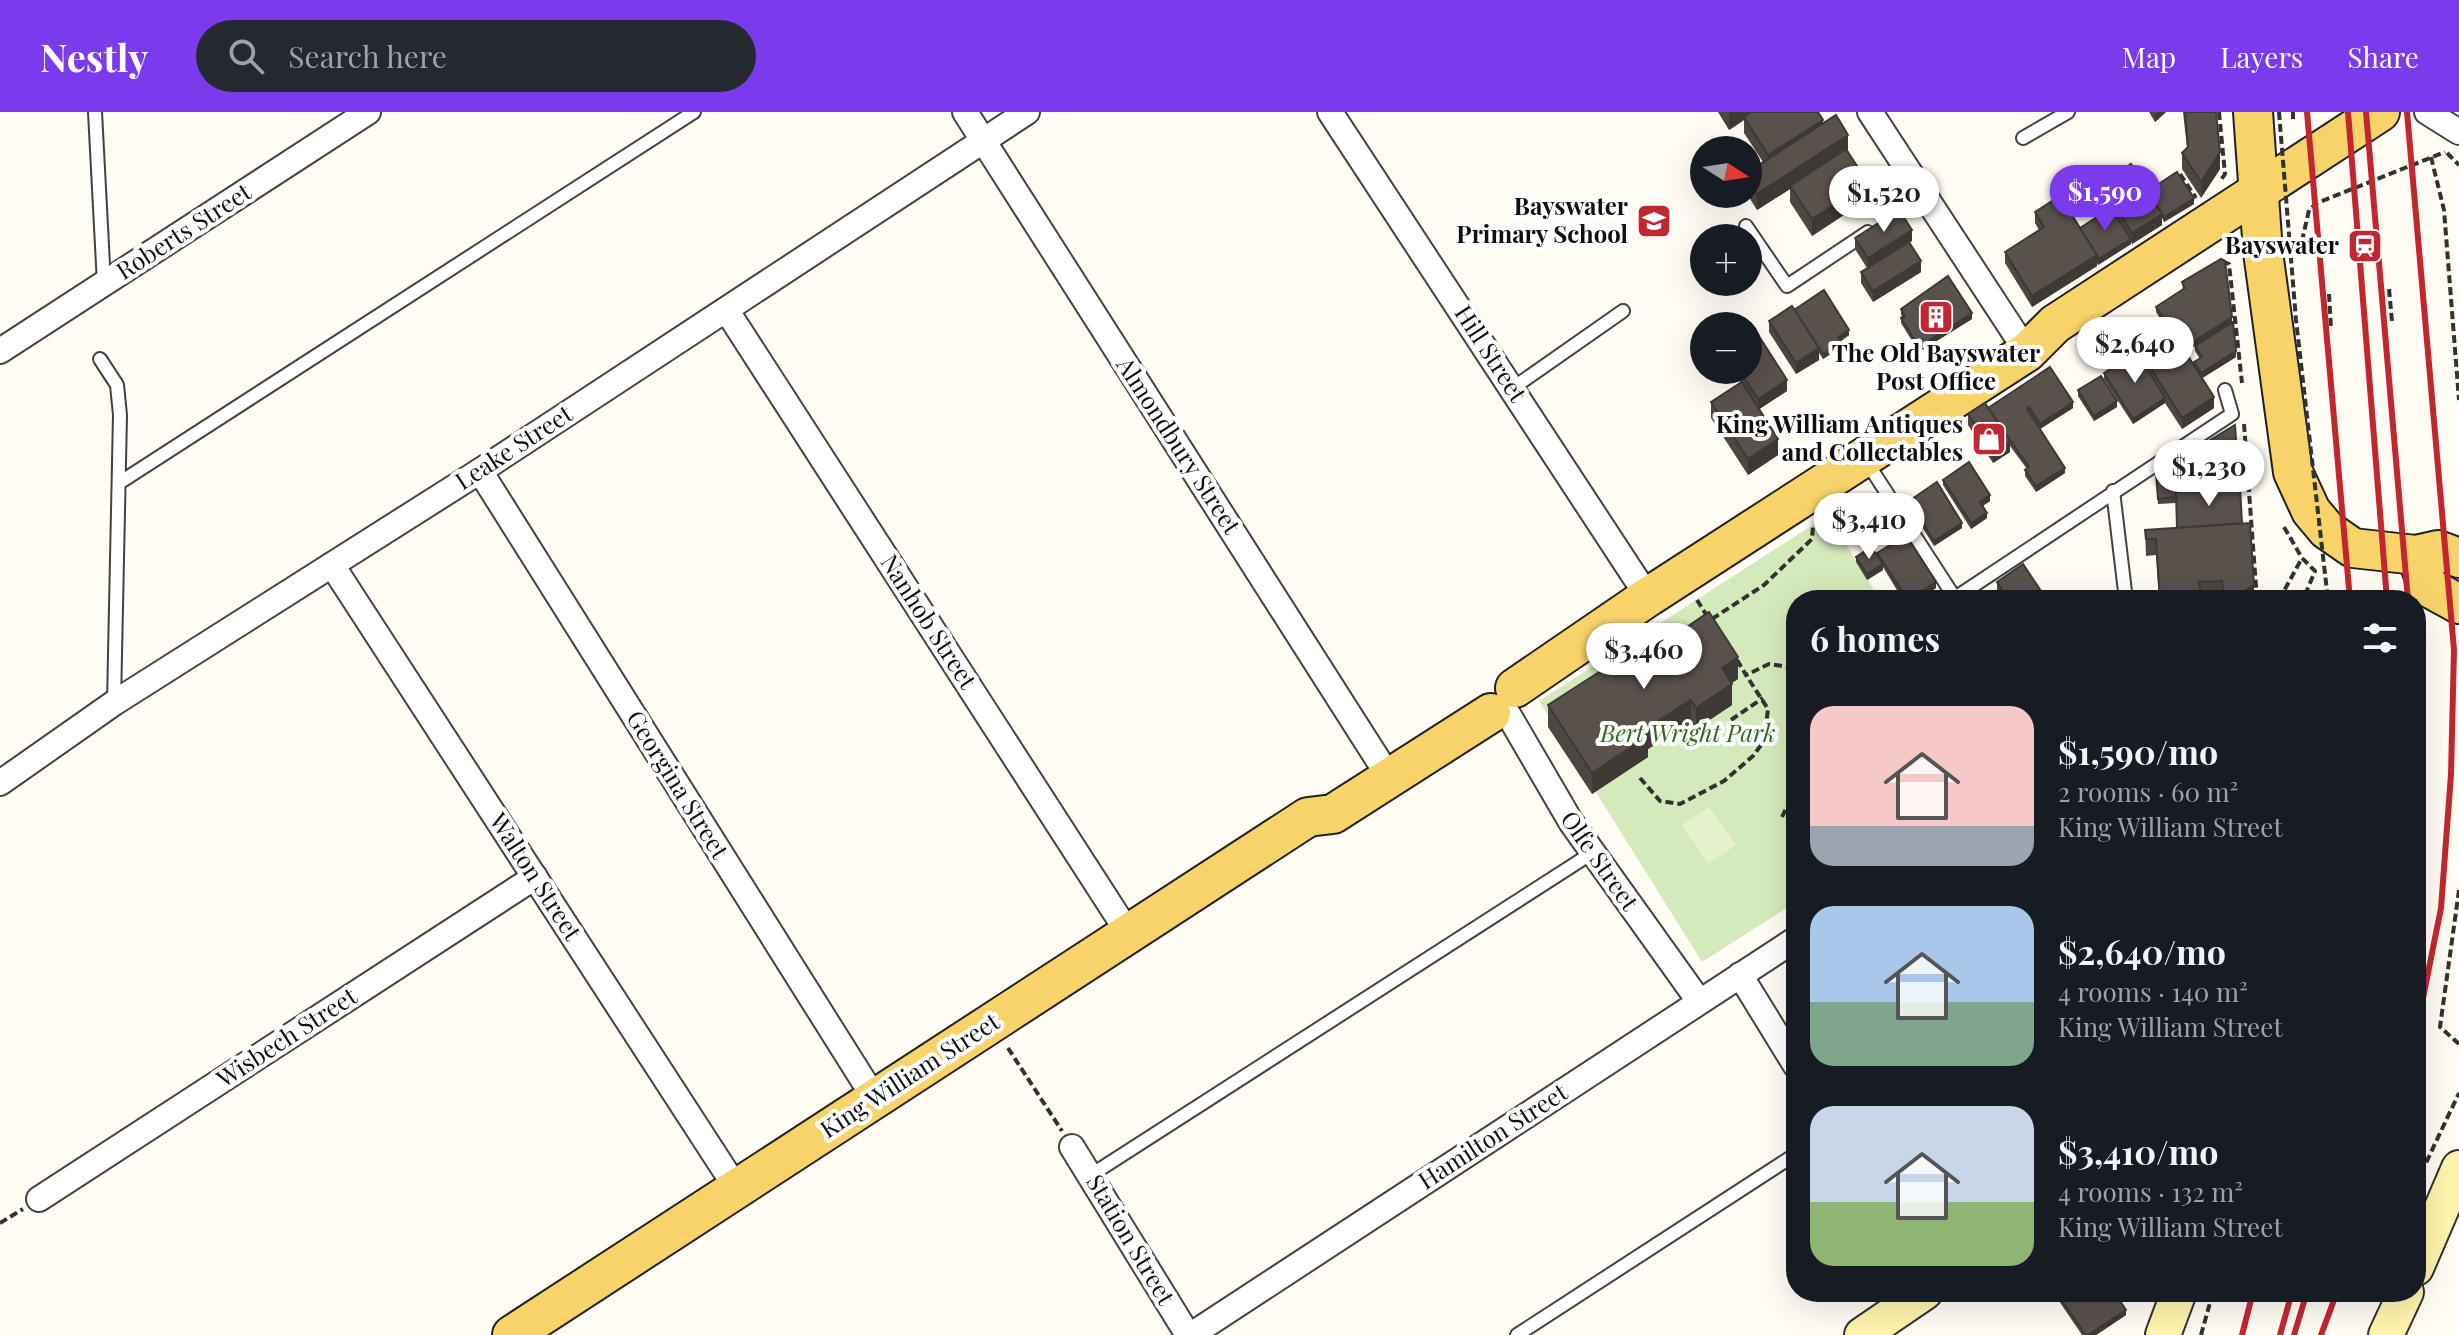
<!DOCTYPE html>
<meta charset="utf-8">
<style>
body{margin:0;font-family:"Playfair Display",serif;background:#242831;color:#f1f3f6;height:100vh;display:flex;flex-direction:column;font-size:30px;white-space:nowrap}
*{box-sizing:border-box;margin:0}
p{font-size:26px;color:#9ea1a6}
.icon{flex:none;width:44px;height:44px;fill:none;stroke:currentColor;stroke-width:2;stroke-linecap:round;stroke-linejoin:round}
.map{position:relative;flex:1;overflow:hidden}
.details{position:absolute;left:1786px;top:478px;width:640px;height:712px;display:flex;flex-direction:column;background:#171b24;border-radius:32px;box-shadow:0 8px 32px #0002}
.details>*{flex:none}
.needle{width:52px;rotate:102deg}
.controls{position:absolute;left:1690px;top:24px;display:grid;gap:16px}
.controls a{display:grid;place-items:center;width:72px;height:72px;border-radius:50%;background:#171b24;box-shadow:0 8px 32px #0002;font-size:40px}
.price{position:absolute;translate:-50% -68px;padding:0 18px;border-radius:28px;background:#fff;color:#222;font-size:26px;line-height:52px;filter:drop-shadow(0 2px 4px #0008)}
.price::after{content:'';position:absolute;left:50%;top:48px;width:24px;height:18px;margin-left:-12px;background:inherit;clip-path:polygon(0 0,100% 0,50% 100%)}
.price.current{background:#7c3aed;color:#fff}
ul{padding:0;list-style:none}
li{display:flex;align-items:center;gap:24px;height:200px;padding:0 24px}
li span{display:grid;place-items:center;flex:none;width:224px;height:160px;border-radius:24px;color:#555}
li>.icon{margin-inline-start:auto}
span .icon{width:96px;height:96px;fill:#fffc;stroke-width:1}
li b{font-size:34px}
h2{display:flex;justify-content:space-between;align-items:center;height:96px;padding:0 24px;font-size:34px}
header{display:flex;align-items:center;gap:48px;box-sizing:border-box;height:112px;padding:0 40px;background:#7c3aed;color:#fff}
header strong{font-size:38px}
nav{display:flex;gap:44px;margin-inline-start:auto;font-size:28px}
.search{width:560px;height:72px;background:#242831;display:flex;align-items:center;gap:20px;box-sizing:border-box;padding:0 28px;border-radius:44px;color:#9ea1a6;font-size:30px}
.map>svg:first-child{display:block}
.green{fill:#d5eabc}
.pitch{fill:#e6f1ce}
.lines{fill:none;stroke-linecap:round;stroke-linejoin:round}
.lane-casing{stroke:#434343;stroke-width:16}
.street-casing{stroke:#434343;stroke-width:28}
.secondary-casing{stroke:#323232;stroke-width:38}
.primary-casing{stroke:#212121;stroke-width:42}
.path{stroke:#323232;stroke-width:4;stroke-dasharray:8 4;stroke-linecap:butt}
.lane{stroke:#fff;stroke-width:12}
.street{stroke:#fff;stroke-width:24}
.secondary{stroke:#fef4ae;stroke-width:34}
.primary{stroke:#f8d36a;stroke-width:38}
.rail{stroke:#c12731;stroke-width:6}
.path-bridge{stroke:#323232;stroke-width:4;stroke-dasharray:8 4;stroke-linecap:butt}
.wall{fill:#4d4641}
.shaded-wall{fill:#3e3935}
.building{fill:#59514c;stroke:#3e3935;stroke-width:2}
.labels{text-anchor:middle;stroke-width:8;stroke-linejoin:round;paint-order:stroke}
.poi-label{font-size:24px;font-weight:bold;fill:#101010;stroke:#fff;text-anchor:end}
.street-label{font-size:24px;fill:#101010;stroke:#fff}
.park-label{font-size:24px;font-style:italic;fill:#30691f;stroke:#fff}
</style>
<header>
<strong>Nestly</strong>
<div class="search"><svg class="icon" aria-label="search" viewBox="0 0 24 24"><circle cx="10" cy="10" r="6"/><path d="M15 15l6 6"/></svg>Search here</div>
<nav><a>Map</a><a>Layers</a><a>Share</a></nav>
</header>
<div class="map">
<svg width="2459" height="1223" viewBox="0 0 2459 1223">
<rect width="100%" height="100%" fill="#fffcf3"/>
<path class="green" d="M1828 403 1880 488H1796V790L1702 850 1539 589Z"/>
<path class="pitch" d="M1709 695 1736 733 1708 752 1682 713Z"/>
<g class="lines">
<g class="lane-casing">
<g id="lane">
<path d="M95 0 104 172"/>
<path d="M2023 26 2068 0"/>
<path d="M1886 107 1923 82"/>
<path d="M1746 114 1787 174 1868 120"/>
<path d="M100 247 117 273 120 303 114 591"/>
<path d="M1513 276 1623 199"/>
<path d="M1866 349 1955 486 2232 302 2225 278"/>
<path d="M119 371 694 0"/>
<path d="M2113 379 2126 488"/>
<path d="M1091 1063 1592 741"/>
<path d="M1517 1223 1796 1042"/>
</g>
</g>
<g class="street-casing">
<g id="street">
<path d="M965 0 1391 668"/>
<path d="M1330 0 1648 485"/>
<path d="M1870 0 2027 240"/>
<path d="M2427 0 2459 20"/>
<path d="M727 199 1129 822"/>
<path d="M0 239 368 0"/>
<path d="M480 359 875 987"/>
<path d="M332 453 737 1077"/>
<path d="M1508 602 1571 710 1699 889"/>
<path d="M0 671 114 591 480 359 1027 0"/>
<path d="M1740 863 1796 954"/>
<path d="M1072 1035 1188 1223"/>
<path d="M39 1087 535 765"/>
<path d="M1191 1223 1796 827"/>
</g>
</g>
<g class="secondary-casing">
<g id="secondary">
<path d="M2416 1156 2459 1056"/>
<path d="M1862 1223 1925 1180"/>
<path d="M2163 1223 2179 1180"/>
<path d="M2386 1223 2406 1180"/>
</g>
</g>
<g class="primary-casing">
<g id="primary">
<path d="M2253 0 2263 140 2293 360 2311 399 2327 418 2353 436 2416 443 2438 438 2459 446"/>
<path d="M2416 443 2428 475 2459 492"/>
<path d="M1515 576 1648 485 2027 240 2055 212 2380 0"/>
<path d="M512 1223 1308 705 1333 702 1491 601"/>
</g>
</g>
<g class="path">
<path d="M2219 0 2225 62 2221 68"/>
<path d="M2293 0V7"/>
<path d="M2447 41 2459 53"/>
<path d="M2431 45 2444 98 2459 288"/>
<path d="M2180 62 2196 86"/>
<path d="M2290 132 2302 129 2309 98 2317 91 2445 40"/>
<path d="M2222 149 2229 152 2242 271"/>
<path d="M2389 177 2392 209"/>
<path d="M2329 182 2331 216"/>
<path d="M2244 312 2257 488"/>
<path d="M2284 415 2302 446 2315 459 2303 488"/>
<path d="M1697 488 1707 504"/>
<path d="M2279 488 2302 446"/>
<path d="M1712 507 1764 473 1812 427 1813 413"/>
<path d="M1737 548 1746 563 1769 552 1796 556"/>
<path d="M1731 608 1763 586"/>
<path d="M1678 612 1692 632"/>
<path d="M1640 666 1660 689 1680 692 1724 669 1753 644 1764 629 1768 597 1746 563"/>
<path d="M1782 705 1796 676"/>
<path d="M2459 778 2440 915 2459 932"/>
<path d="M1008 936 1062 1019"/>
<path d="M2416 1072 2459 981"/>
<path d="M0 1111 23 1097"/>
<path d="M2201 1223 2213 1180"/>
</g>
<use href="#lane" class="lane"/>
<use href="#street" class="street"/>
<use href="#secondary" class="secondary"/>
<use href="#primary" class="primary"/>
<g class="rail">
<path d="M2307 0 2350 488"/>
<path d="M2348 0 2387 488"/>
<path d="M2366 0 2408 488"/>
<path d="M2407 0 2454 538 2451 662 2441 796 2416 921"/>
<path d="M2416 588V635"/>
<path d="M2242 1223 2253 1180"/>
<path d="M2280 1223 2292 1180"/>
<path d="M2294 1223 2307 1180"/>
<path d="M2321 1223 2337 1180"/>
</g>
<path class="path-bridge" d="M2279 0 2296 208 2328 488"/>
</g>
<g class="wall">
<path d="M1718 0H1818L1823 11 1848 39 1868 87 1812 124 1790 90V77L1757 98 1747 82 1748 60 1763 50 1744 21V8L1729 18Z"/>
<path d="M2149 0H2166L2155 10Z"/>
<path d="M2183 0H2216L2220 57 2201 86 2182 57V41L2187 36Z"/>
<path d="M2101 71 2148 79 2194 92 2164 110 2162 106V113L2132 132 2131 130V132L2098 153 2097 151V154L2032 195 2005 151V140L2039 118 2035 111V100L2080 116 2110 97 2101 82Z"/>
<path d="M1855 126 1912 129 1909 130 1921 160 1873 190 1861 171V160L1867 156 1855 137Z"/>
<path d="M2221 147 2185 240 2194 255V250L2200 247 2195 239V234L2236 245 2202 266 2214 296 2182 317 2165 291 2133 312 2104 267V261L2137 240V234L2166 216 2156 200V195L2183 178 2182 170Z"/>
<path d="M1901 197 1972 207 1919 240 1901 211V206L1902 205 1901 202Z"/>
<path d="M1794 198 1849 223 1841 229V235L1823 247 1819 241V248L1796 262 1769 220V209Z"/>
<path d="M1732 258H1748L1787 279 1759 297 1778 343 1748 363 1711 306V290L1741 271Z"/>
<path d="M2078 278 2117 295 2094 309 2078 284Z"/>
<path d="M1988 296H2073L2040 317 2065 361 2036 380 2025 364V358L2027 357 2010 334V340L1993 351 1968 313V302Z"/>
<path d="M2156 361 2242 411 2254 488H2222V485L2201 486V488H2159L2156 443 2146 444 2145 418 2177 416 2176 391 2158 392Z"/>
<path d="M1943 368 1990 389 1982 394 1987 406 1971 417 1943 373Z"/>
<path d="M1909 389 1962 416 1934 434 1909 394Z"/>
<path d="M1877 441 1936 476 1917 488H1903L1883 455V458L1867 468 1856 450V445L1877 444Z"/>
<path d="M1997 470 2047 488H2002L1997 481Z"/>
<path d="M1647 542 1738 567 1732 571V593L1696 617 1691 610 1648 637V645L1592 682 1548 615V593Z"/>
<path d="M2055 1180H2114L2126 1203 2096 1223H2082L2055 1183Z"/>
<path d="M2123 1180H2142L2136 1189Z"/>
</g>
<g class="shaded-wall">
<path d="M1731 0H1757L1744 5V8L1729 18V1Z"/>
<path d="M2155 0H2166L2155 10Z"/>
<path d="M1823 8V24L1768 59V43Z"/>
<path d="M1848 23V39L1790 74V77L1757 98V82Z"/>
<path d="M2220 40V57L2201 86V70Z"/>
<path d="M1868 71V87L1812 124V107Z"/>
<path d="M2194 86V92L2164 110V105Z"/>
<path d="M2162 102V113L2132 132V121Z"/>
<path d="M1912 118V129L1868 157V146Z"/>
<path d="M2131 127V132L2098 153V147Z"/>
<path d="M2097 143V154L2032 195V184Z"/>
<path d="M1921 149V160L1873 190V179Z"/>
<path d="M1972 201V207L1919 240V235Z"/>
<path d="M2232 205V211L2182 242V237Z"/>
<path d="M1849 218V223L1838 231V225Z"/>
<path d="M1841 230V235L1823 247V242Z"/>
<path d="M1819 236V248L1796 262V251Z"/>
<path d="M2236 239V245L2201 267V261Z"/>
<path d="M1787 268V279L1758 298V287Z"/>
<path d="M2214 285V296L2182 317V306Z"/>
<path d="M2165 286V291L2133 312V307Z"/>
<path d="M2117 289V295L2094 309V304Z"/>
<path d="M2073 290V296L2040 317V312Z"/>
<path d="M1778 327V343L1748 363V347Z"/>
<path d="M2010 329V340L1993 351V340Z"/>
<path d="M2065 356V361L2036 380V374Z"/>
<path d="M1990 383V389L1980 396V390Z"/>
<path d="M1987 401V406L1971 417V411Z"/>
<path d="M1962 411V416L1934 434V429Z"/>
<path d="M1883 452V458L1867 468V462Z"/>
<path d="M1936 470V476L1917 488H1908Z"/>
<path d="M2254 473V488H2229Z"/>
<path d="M1738 545V567L1722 577V556Z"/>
<path d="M1732 572V593L1696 617V596Z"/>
<path d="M1691 588V610L1648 637V645L1592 682V661L1644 618Z"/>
<path d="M2126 1198V1203L2096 1223H2088Z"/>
</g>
<g class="building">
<path d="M1751 0H1818L1823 8 1768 43 1744 5Z"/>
<path d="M2185 0H2216L2220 40 2201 70 2182 41 2188 35Z"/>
<path d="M1836 3 1848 23 1757 82 1748 67V60Z"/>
<path d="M1846 37 1868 71 1812 107 1790 74Z"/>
<path d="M2131 52 2162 102 2132 121 2101 71Z"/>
<path d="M2177 60 2194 86 2164 105 2148 79Z"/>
<path d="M2060 84 2097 143 2032 184 2005 140 2044 115 2035 100Z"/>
<path d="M2111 96 2131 127 2098 147 2097 143 2080 116Z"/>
<path d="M1899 98 1912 118 1868 146 1855 126Z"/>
<path d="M1909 130 1921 149 1873 179 1861 160Z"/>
<path d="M2221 147 2225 149 2232 205 2183 236 2156 195 2185 176 2182 170Z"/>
<path d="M1948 164 1972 201 1919 235 1901 206 1905 204 1901 197Z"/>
<path d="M1824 178 1849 218 1838 225 1841 230 1823 242 1794 198Z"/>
<path d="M1792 194 1819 236 1796 251 1769 209Z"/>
<path d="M2233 210 2236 239 2201 261 2194 250 2202 245 2195 234Z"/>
<path d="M2169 214 2214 285 2182 306 2137 234Z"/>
<path d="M1755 218 1787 268 1758 287 1739 258H1748V223Z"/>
<path d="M2137 240 2165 286 2133 307 2104 261Z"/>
<path d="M2050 255 2073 290 2040 312 2029 295 2027 297 2065 356 2036 374 2025 358 2029 355 1988 296Z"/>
<path d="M2101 264 2117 289 2094 304 2078 278Z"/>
<path d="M1742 270 1778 327 1748 347 1711 290Z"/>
<path d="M1985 291 2010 329 1993 340 1968 302Z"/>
<path d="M2235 313 2239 375 2176 380V385L2158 387 2156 361Z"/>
<path d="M1969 350 1990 383 1980 390 1987 401 1971 411 1943 368Z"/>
<path d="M1937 370 1962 411 1934 429 1909 389Z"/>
<path d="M2240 375 2242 411 2177 416 2176 380Z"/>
<path d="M2250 411 2254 473 2229 488H2224L2222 469 2199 470 2201 482 2185 483V488H2160L2156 427H2146L2145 418Z"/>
<path d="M1906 423 1936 470 1908 488 1877 441Z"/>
<path d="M1871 435 1883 452 1867 462 1856 445Z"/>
<path d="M2023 452 2047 488H2009L1997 470Z"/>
<path d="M1709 500 1738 545 1722 556 1732 572 1696 596 1691 588 1644 618 1648 624 1592 661 1548 593 1641 533 1647 542Z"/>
<path d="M2056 1180H2114L2126 1198 2088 1223H2086Z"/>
</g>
<defs>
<g id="school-square" transform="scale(1.8)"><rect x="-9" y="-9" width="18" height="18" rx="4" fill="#c12731" stroke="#fff"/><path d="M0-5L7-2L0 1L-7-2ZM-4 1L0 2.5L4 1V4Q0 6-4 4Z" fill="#fff"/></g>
<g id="station-square" transform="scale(1.8)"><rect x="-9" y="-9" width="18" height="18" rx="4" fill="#c12731" stroke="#fff"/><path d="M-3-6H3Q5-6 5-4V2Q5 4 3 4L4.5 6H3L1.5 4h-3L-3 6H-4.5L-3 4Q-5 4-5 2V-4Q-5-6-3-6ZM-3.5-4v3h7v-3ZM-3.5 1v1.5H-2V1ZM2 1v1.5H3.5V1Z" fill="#fff"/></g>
<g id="building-square" transform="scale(1.8)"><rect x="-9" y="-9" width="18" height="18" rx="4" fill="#c12731" stroke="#fff"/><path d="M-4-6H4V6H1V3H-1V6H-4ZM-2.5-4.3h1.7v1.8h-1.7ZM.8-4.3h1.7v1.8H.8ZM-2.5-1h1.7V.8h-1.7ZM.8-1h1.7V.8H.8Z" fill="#fff"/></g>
<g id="shop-square" transform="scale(1.8)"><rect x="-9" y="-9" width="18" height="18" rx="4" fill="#c12731" stroke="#fff"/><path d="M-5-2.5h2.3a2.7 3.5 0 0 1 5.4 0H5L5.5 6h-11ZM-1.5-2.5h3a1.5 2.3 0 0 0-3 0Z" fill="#fff"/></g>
</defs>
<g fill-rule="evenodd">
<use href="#school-square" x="1654" y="109"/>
<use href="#station-square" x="2365" y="134"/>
<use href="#building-square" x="1936" y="205"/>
<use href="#shop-square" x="1989" y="327"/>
</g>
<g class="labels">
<g class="poi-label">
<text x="1628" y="103">Bayswater<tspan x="1628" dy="28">Primary School</tspan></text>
<text x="2339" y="142">Bayswater</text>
<text x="1936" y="250" text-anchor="middle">The Old Bayswater<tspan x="1936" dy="28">Post Office</tspan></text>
<text x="1963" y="321">King William Antiques<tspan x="1963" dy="28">and Collectables</tspan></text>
</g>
<g class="street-label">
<text transform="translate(184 120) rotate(-33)" y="8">Roberts Street</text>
<text transform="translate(1490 242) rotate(57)" y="8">Hill Street</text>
<text transform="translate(1178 334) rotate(57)" y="8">Almondbury Street</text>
<text transform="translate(514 336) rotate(-33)" y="8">Leake Street</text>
<text transform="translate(928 510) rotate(57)" y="8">Nanhob Street</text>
<text transform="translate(677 673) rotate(58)" y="8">Georgina Street</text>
<text transform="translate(1599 749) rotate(55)" y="8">Olfe Street</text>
<text transform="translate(535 765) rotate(57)" y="8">Walton Street</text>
<text transform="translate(287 926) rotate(-33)" y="8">Wisbech Street</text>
<text transform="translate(910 964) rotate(-33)" y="8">King William Street</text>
<text transform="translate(1493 1025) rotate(-33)" y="8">Hamilton Street</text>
<text transform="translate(1130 1128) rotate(59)" y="8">Station Street</text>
</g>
<g class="park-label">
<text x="1688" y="630">Bert Wright Park</text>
</g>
</g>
</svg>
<div class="controls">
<a><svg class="needle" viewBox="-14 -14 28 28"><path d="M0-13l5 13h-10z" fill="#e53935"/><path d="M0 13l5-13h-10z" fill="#9ea1a6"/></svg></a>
<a>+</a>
<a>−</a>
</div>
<b class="price current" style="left:2105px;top:121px">$1,590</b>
<b class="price" style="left:1884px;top:122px">$1,520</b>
<b class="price" style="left:2135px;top:273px">$2,640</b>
<b class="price" style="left:2209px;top:396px">$1,230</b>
<b class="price" style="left:1869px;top:449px">$3,410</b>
<b class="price" style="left:1644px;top:579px">$3,460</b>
<section class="details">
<h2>6 homes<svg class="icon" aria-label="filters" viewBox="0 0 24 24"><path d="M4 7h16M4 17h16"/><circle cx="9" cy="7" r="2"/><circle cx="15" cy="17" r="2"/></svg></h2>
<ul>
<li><span style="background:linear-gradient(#f6c9c9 75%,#9aa5b1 0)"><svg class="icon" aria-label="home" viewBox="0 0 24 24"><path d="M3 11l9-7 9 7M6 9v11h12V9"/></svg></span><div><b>$1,590/mo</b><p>2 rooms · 60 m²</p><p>King William Street</p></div></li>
<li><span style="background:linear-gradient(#a9c7e8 60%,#7fa58c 0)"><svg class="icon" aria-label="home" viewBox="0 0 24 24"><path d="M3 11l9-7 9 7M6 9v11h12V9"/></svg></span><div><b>$2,640/mo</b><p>4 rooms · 140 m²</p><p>King William Street</p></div></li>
<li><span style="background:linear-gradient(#c9d6e8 60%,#8fb573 0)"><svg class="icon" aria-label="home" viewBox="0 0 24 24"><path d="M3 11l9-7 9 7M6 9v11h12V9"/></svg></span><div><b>$3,410/mo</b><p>4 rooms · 132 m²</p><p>King William Street</p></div></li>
</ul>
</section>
</div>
